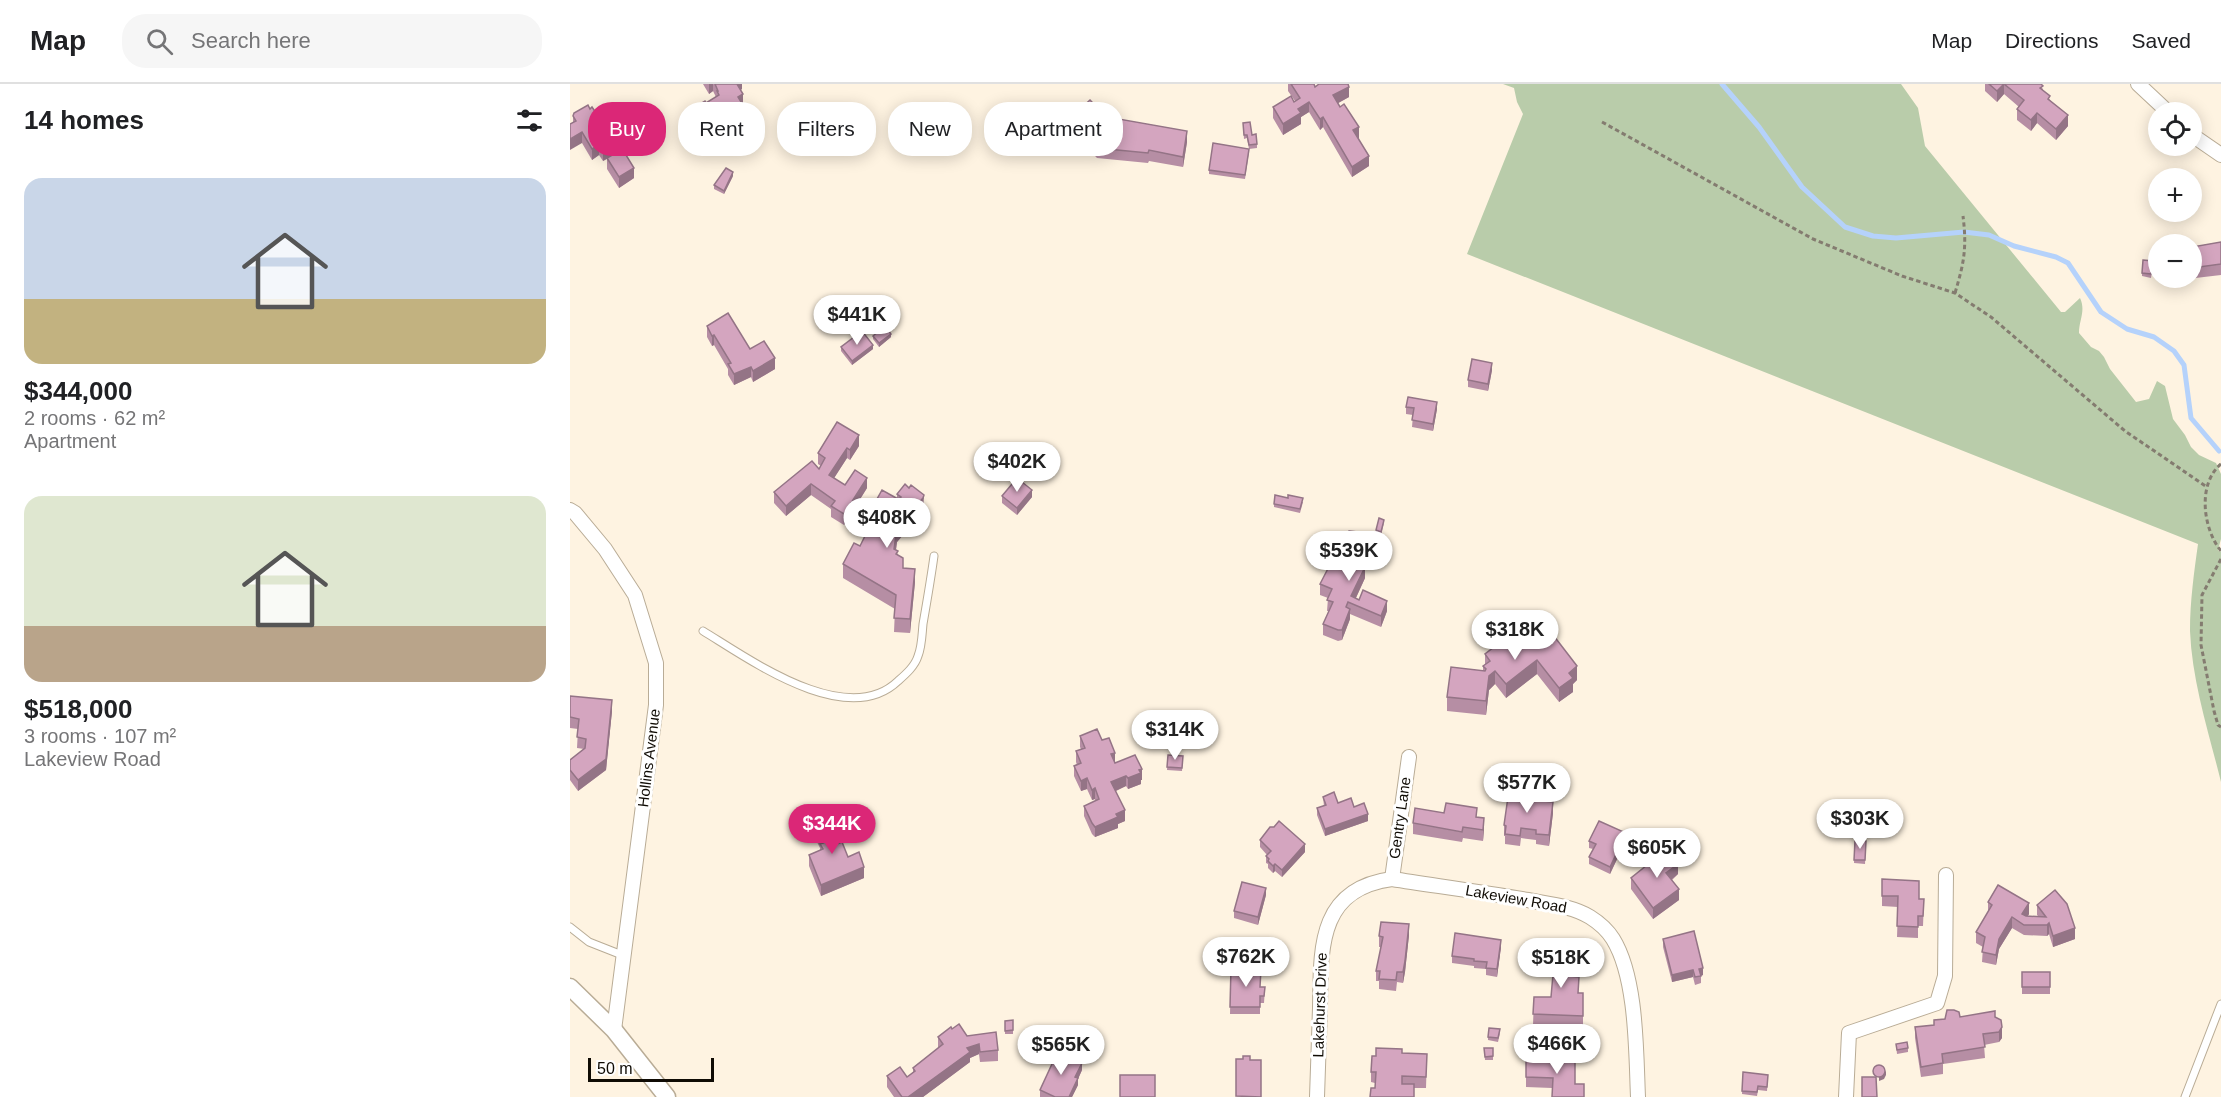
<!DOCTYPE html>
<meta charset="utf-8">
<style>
body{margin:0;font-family:Helvetica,sans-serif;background:#f6f6f6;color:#202124;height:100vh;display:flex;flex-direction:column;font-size:22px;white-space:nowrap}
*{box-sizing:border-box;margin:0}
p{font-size:20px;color:#757577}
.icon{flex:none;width:33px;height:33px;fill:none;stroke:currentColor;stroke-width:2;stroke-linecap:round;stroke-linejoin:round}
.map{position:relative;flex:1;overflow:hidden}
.drawer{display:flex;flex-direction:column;background:#fff;width:570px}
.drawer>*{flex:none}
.banner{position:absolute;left:18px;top:18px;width:570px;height:54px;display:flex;gap:12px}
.controls{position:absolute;left:1578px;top:18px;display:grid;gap:12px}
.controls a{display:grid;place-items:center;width:54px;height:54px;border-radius:50%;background:#fff;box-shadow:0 3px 15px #0003;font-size:30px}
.scale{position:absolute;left:18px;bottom:15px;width:126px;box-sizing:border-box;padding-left:6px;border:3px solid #0f0b04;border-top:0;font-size:16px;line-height:21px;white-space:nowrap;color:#0f0b04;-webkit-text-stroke:4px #fff;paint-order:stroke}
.price{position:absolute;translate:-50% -51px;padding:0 14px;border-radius:21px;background:#fff;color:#222;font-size:20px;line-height:39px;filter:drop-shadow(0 2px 3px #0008)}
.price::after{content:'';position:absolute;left:50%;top:36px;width:18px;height:14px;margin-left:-9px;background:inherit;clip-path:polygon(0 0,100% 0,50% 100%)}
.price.on{background:#db2777;color:#fff}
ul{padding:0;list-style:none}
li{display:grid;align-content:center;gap:12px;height:318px;padding:0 24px}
li span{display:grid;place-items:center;height:186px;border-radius:18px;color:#555}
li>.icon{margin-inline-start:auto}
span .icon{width:108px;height:108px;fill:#fffc;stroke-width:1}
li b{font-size:26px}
h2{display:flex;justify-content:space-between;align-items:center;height:72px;padding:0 24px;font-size:26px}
.tag{padding:0 21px;border-radius:24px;background:#fff;box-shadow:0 3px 15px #0003;font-size:21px;line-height:54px}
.tag.on{background:#db2777;color:#fff}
header{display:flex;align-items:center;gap:36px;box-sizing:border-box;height:84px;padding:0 30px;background:#fff;border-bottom:2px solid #e0e0e0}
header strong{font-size:28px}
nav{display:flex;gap:33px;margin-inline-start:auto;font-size:21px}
.search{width:420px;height:54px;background:#f6f6f6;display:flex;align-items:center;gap:15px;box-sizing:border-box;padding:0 21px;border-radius:24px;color:#757577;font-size:22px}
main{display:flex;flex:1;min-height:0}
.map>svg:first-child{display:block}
.green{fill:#b9ccaa}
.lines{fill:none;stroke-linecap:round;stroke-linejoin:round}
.stream{stroke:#b5d2fb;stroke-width:5}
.service-casing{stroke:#b9ac96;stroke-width:9}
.minor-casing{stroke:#b9ac96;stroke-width:16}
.tertiary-casing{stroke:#b9ac96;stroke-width:19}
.path{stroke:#847c70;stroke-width:3;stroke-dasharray:4.5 3;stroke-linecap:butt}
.service{stroke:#fff;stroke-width:7}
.minor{stroke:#fff;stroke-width:14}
.tertiary{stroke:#fff;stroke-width:16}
.wall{fill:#b68ea4}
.shaded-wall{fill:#947486}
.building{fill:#d4a5bf;stroke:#947486;stroke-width:1.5}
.labels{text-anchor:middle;stroke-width:6;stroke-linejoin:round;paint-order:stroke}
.street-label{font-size:15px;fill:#0f0b04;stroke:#fff}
</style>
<header>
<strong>Map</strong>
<div class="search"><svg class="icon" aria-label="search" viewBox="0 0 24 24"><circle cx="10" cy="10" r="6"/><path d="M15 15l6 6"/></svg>Search here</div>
<nav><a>Map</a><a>Directions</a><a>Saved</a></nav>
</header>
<main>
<section class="drawer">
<h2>14 homes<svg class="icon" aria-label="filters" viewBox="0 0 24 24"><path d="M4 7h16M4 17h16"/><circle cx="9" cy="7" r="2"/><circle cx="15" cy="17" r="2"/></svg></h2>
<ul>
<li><span style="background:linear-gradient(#c9d6e8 65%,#c2b280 0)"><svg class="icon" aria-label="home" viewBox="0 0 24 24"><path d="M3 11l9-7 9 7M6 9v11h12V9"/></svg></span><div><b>$344,000</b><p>2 rooms · 62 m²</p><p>Apartment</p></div></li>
<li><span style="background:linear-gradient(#dfe7d0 70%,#b9a48a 0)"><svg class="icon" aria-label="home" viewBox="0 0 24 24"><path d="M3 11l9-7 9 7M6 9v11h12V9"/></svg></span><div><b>$518,000</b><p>3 rooms · 107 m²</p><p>Lakeview Road</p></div></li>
</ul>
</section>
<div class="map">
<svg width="1651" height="1013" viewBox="0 0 1651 1013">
<rect width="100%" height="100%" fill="#fef3e1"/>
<path class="green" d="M933 0H1331L1348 24 1355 62 1491 228H1495L1510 214C1516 227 1509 236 1509 249L1521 263 1529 267 1534 273 1540 285 1566 318 1579 315 1587 297 1595 302 1603 335 1615 351 1621 363 1629 371 1646 379 1651 390V455L1648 466 1650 468 1651 466V698C1639 649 1622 598 1620 547 1620 517 1624 489 1628 460L897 170 953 30 947 18 944 4Z"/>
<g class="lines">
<path class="stream" d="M1152 0 1189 43 1232 103 1275 143 1303 152 1326 154 1394 148 1419 151 1444 162 1486 173 1498 179 1531 228 1557 245 1584 253 1604 267 1614 281 1621 334 1649 367"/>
<g class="service-casing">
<g id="service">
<path d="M133 547C179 575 277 646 328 597 336 590 345 582 348 572 352 562 352 550 353 540 357 517 361 494 364 472"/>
<path d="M0 843 19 858 52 871"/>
<path d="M1615 1013 1651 920"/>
</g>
</g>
<g class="minor-casing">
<g id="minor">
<path d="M1568 0 1598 28"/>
<path d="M1622 51 1651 71"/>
<path d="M0 426 5 429 35 465 65 511 86 579V621L44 946"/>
<path d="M822 795 839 673"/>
<path d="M747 1013C748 983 749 954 750 924 751 866 747 805 822 795 867 802 913 808 958 816 978 820 1002 822 1020 833 1028 838 1038 847 1043 855 1067 894 1066 968 1068 1013"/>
<path d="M1276 1013 1279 949 1367 919 1375 892 1376 791"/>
</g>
</g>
<g class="tertiary-casing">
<path id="tertiary" d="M0 903 44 946 97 1013"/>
</g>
<g class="path">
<path d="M1032 38 1243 155 1332 192 1385 209 1421 233 1555 347 1637 403"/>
<path d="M1385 209C1394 179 1397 164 1393 132"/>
<path d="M1651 380C1627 400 1633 445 1651 467"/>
<path d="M1651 475 1632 511 1631 561 1644 627 1648 641 1651 643"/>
</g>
<use href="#service" class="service"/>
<use href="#minor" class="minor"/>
<use href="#tertiary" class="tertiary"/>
</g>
<g class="wall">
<path d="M133 0H172V5L170 6 173 10V31L136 52 125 34V23L136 19 146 13 143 7 139 10Z"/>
<path d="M718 0H744L745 3 779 13 768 19 789 54H788L799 82 782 93 753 43 750 46 739 28 731 33V40L713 51 703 34V23L725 17 718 7Z"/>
<path d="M1415 0H1471L1473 6 1498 42 1486 56 1467 39 1461 47 1447 36V25L1449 23 1434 10 1427 18 1415 7Z"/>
<path d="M20 25 30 35 38 39 50 51 51 62 64 94 49 104 37 85V75L33 77 29 71 22 76 12 59 3 38V32Z"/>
<path d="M499 35 542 39 617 58 613 83 579 77 578 79 527 74 499 45Z"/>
<path d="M673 39 682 51 687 60V64L679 65 677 54 674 55Z"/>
<path d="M679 68 675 95 639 90V86Z"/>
<path d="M163 92 154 110 144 105V101Z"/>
<path d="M1651 158V191L1617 195 1616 194H1622V163Z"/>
<path d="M1583 181 1581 194 1572 192V189Z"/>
<path d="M137 242 180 265 205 285 183 298 181 293 164 301 158 291V285L144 261 142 262 137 253Z"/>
<path d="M303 252 321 253 309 263 303 255Z"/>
<path d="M271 263 303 265 282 281 271 267Z"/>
<path d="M922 286 918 307 898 303V296Z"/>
<path d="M836 323 867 325 863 347 842 343 843 331 836 330Z"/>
<path d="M289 362 280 376 277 374 264 394 275 401 297 404 274 441 261 433V425L241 411 216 432 204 419V408L249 385 251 382 248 380V369Z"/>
<path d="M327 410 353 428 327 458 326 466 333 484 345 498 340 549 324 548 325 525 273 494V480L290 462 297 446V433L327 415Z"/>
<path d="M432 412 462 413 447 431 432 419Z"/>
<path d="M718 414 733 418 730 429 704 423V420Z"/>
<path d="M814 439 811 451 806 450V446Z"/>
<path d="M773 464 805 469 800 479 796 478 794 482 795 494 786 514 817 527 811 543 780 530V535L772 556 768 557 753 551V540L759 527H757L758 514 750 511V500L772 474 773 471Z"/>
<path d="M967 530 1007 596 1003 600V608L989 618 967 590 936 614 925 600 919 606 916 631 877 627V613L913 586V582L915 581V570Z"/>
<path d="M0 612 42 627 36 686 8 707 0 696V676L14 665 7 664 8 645 0 644Z"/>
<path d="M510 652 532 656 545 679 572 696H571V700L558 705 556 702 546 707 555 737 548 740V744L525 753 522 750 514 732V722L525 717V715L522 716 517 705 511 707 504 692V682L507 681 506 678V667L511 665 510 663Z"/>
<path d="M598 671 613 672 612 687 597 686Z"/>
<path d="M753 713 768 719 784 723 798 737 755 752 747 731V724L754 722Z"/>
<path d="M966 716 983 729 979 762 966 760V756L951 754 950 762 935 760V752H934V741Z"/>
<path d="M907 733 914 744 913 757 893 754 892 758 843 750V739Z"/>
<path d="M242 738 267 757 263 759 264 761 278 773 294 794 251 812 239 782V771L250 766V764L242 748Z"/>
<path d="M690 756 735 768 712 793 705 787 703 789 698 784V780L696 779V772L697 771 690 763Z"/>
<path d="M1056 756 1040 790 1019 780V773L1023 765 1019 764V757Z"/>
<path d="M1285 757H1296L1295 780 1284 779Z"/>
<path d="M1108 790 1102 796 1109 816 1083 835 1061 805V794Z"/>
<path d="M1312 795 1349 815H1354L1353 842H1348V854L1327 853 1328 823 1312 822Z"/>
<path d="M696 811 688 841 664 834V827Z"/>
<path d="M1418 818 1459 830 1458 832H1468L1467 831V821L1505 855 1483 863 1479 850 1477 852 1454 851 1442 844 1429 865 1426 881 1412 878 1413 863 1406 859V848L1418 829Z"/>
<path d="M839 851 835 888 833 899 827 898 826 907 809 905V897H806V887L811 863H809V852Z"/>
<path d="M1093 855 1133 891 1131 892V899L1125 901 1123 893 1102 898 1093 863Z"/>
<path d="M931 863 927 893 916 891V885L904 884V882L882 879V872Z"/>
<path d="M978 863 998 874 997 889 1009 909H1013V942L963 941 964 913H981L983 890H977Z"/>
<path d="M661 884 690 903H695L694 919H690V930H660Z"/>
<rect x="1452" y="888" width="28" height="22"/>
<path d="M1390 933H1425L1432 954 1429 958 1414 961 1415 974 1373 980V990L1351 993 1345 954V943L1364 941V936Z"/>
<path d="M443 936V950H435V937Z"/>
<path d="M382 945 428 966V977L410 978 409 970 400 974V978L353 1013H324L317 1003V992L337 993 343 988V984L368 964V953Z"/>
<path d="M930 949 928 958 918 956V953Z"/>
<path d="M1326 960 1338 964V968L1327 970Z"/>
<path d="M914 964H923V976H915Z"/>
<path d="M832 969 857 970 856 1004H805V999L801 998V979Z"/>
<path d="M956 974 1005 1000 982 1004 956 1003Z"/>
<path d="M512 986 508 995V1001L502 1013H470V1006Z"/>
<path d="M1173 988 1198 991 1197 1007 1188 1006 1187 1012 1172 1010Z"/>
</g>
<g class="shaded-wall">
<path d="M139 0H143V7L139 10Z"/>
<path d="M166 0H172V5L166 9Z"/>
<path d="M1434 0V10L1427 18V7Z"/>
<path d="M779 3V13L763 22V11Z"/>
<path d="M173 10V31L136 52V41L168 13Z"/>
<path d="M739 18V28L731 33V40L713 51V40L728 25Z"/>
<path d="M1467 29V39L1461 47V36Z"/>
<path d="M1498 31V42L1486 56V45Z"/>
<path d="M753 33V43L750 46V35Z"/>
<path d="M789 43V54L783 57V46Z"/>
<path d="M617 47V58L613 83V73Z"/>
<path d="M12 48V59L0 66V55Z"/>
<path d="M29 60V71L22 76V65Z"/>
<path d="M41 62V72L33 77V67Z"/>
<path d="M799 72V82L782 93V83Z"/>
<path d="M64 84V94L49 104V93Z"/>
<path d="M163 88V92L154 110V107Z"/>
<path d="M321 250V253L309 263V259Z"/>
<path d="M144 251V261L142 262V252Z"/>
<path d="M303 261V265L282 281V277Z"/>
<path d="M205 274V285L183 298V287Z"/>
<path d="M922 279V286L918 307V300Z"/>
<path d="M181 283V293L164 301V290Z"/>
<path d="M867 318V325L863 347V340Z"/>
<path d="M289 351V362L280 376V366Z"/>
<path d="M277 364V374L259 402V391Z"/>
<path d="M297 394V404L274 441V430Z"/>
<path d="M241 400V411L216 432V422Z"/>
<path d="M462 406V413L447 431V424Z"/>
<path d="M354 411 353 428 327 458 324 479V465L327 444Z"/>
<path d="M805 458V469L800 479V469Z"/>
<path d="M796 467V478L794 483V473Z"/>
<path d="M791 472V482L788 480Z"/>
<path d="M795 483V494L783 520 781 512Z"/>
<path d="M345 485V498L340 549V535Z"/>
<path d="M817 517V527L811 543V532Z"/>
<path d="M780 525V535L772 556V546Z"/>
<path d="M967 576V590L936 614V600Z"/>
<path d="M1007 582V596L1003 600V608L989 618V604L999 589Z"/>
<path d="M925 587V600L919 606 916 631V617L919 592Z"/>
<path d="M42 616V627L36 686 8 707V696Z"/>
<path d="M545 669V679L541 670Z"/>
<path d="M572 685V696H571V700L558 705V694Z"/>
<path d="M556 692V702L541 709V698Z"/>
<path d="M517 694V705L511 707V697Z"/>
<path d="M525 704V715L522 716V706Z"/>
<path d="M983 718V729L979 762V751Z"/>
<path d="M555 726V737L548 740V744L525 753V743L546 730Z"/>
<path d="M798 730V737L755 752V745Z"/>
<path d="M914 734V744L913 757V746Z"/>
<path d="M267 747V757L260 760V750Z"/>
<path d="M1056 749V756L1040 790V783Z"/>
<path d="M735 760V768L712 793V786Z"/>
<path d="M705 780V787L703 789V782Z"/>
<path d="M1108 780V790L1096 800V789Z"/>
<path d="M294 783V794L251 812V801Z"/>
<path d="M696 804V811L688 841V833Z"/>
<path d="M1109 805V816L1083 835V824Z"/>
<path d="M1459 819V830L1452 841V830Z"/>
<path d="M1442 833V844L1429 865 1426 881V871L1429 855Z"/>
<path d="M1479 839V850L1477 852V841Z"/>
<path d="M839 840V851L835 888 833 899V888Z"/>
<path d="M1505 844V855L1483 863V852Z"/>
<path d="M931 856V863L927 893V885Z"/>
<path d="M1133 884V891L1129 892V885Z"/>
<path d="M1123 886V893L1102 898V891Z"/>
<path d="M1432 943V954L1429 958V948Z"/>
<path d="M409 960V970L400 974V978L353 1013H338L397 964Z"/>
<path d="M512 979V986L508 995V1001L502 1013H499L505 993Z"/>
<path d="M1316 987V991L1314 995 1309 997V993Z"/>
</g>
<g class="building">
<path d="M145 0H167L173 10 168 13 173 21 136 41 125 23 135 17 136 19 149 11 147 7H148Z"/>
<path d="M721 0H744L745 3 749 0H778L779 3 763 11 770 23 774 20 789 43 783 46 799 72 782 83 753 33 750 35 739 18 728 25 731 29 713 40 703 23 721 12 724 18 730 14Z"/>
<path d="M1419 0H1434L1427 7Z"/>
<path d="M1434 0H1471L1473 2 1470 4 1480 12 1478 15 1498 31 1486 45 1467 29 1461 36 1447 25 1454 16Z"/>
<path d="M520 16 542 39 548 40 549 35 617 47 613 73 579 66 578 69 527 64 499 35Z"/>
<path d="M18 21 20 25 22 23 30 35 34 33 38 39 42 36 50 51 48 52 51 56 48 58 64 84 49 93 37 74 46 69 41 62 33 67 29 60 22 65 12 48 0 55V40L6 37 3 32 4 29Z"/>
<path d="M680 38 682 51 686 50 687 60 679 61 677 51H674L673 39Z"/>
<path d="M643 59 679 65 675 91 639 86Z"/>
<path d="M156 84 163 88 154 107 144 101Z"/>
<path d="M1651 158V180L1622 184V173L1624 172 1622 163Z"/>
<path d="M1573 176 1583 177 1581 190 1572 189Z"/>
<path d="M158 229 180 265 194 257 205 274 183 287 181 283 164 290 158 280 161 279 144 251 142 252 137 242Z"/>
<path d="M315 242 321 250 309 259 303 252Z"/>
<path d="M292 247 303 261 282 277 271 263Z"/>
<path d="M902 275 922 279 918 300 898 296Z"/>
<path d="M838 313 867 318 863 340 842 336 844 324 836 323Z"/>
<path d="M267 338 289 351 280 366 277 364 259 391 275 401 285 386 297 394 274 430 261 422 265 417 241 400 216 422 204 408 242 377 249 385 255 374 248 369Z"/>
<path d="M447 394 462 406 447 424 432 412Z"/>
<path d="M335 400 339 404 341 401 354 411 353 414 327 444 324 465 328 467 326 470 333 474V484L345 485 340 535 324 534 326 511 273 480 284 459 290 462 294 454 302 436 297 433 312 406 328 415 331 413 327 410Z"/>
<path d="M705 411 718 414V411L733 414 730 425 704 420Z"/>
<path d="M809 434 814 436 811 448 806 446Z"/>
<path d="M779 447 788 448 805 458 800 469 796 467 794 473 791 472 788 480 795 483 781 512 789 516 793 506 817 517 811 532 778 518 776 523 780 525 772 546H768L753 540 763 518 757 516 762 505 750 500 765 471 772 474 775 465 773 464Z"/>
<path d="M967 530 1007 582 999 589 1003 594 989 604 967 576 936 600 925 587 919 592 916 617 877 613 881 583 915 587 916 585 913 582 920 577 915 570Z"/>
<path d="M0 612 42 616 36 675 8 696 0 686V676L15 664 16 655 7 653 9 635 0 633Z"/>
<path d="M527 645 532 656 539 654 545 669 541 670 545 679 565 671 572 685 569 686 571 689 558 694 556 692 541 698 555 726 546 730 548 733 525 743 522 739 514 722 529 715 525 704 522 706 517 694 511 697 504 682 511 679 506 667 515 664 510 652Z"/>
<path d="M598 671 613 672 612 684 597 683Z"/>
<path d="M939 706 966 709 965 716 983 718 979 751 966 750V746L951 744 950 752 935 750 936 742 934 741Z"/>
<path d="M764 708 768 719 781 714 784 723 794 719 798 730 755 745 747 724 756 721 753 713Z"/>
<path d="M876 719 907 724 906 733 914 734 913 746 893 743 892 748 843 739 845 724 874 729Z"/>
<path d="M261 731 267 747 260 750 264 761 272 758 278 773 289 768 294 783 251 801 239 771 253 765 250 760 253 759 242 738Z"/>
<path d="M709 737 735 760 712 786 705 780 703 782 698 777 699 775 696 772 701 767 690 756 700 743H704Z"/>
<path d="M1029 737 1056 749 1040 783 1019 773 1026 760 1019 757Z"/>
<path d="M1285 757H1296L1295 776H1284Z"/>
<path d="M1097 765 1108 780 1096 789 1109 805 1083 824 1061 794Z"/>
<path d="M1312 795 1349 797V815H1354L1353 832H1348V843L1327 842 1328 812H1312Z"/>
<path d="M672 798 696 804 688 833 664 827Z"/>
<path d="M1428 801 1459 819 1452 830 1456 832 1476 833 1467 821 1485 806 1497 820 1505 844 1483 852 1479 839 1477 841H1454L1442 833 1429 855 1426 871 1412 868 1415 853 1406 848 1422 821 1418 818Z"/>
<path d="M811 838 839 840 835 877 833 888H827L826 896 809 895 810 887H806L813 853 809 852Z"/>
<path d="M1124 847 1133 884 1129 885 1131 892 1125 893 1123 886 1102 891 1093 855Z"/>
<path d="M885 849 931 856 927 885 916 884 917 878 904 877V875L882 872Z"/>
<path d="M978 863H998L996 889H999V892L1009 893 1008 909H1013V932L963 930 964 913H981L984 879H977Z"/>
<path d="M661 884 691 885 690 903H695L694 912H690V923H660Z"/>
<rect x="1452" y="888" width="28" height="15"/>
<path d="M1377 926H1384L1389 928 1390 933 1425 927V933L1431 936 1432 943 1429 948 1413 950 1415 963 1372 970 1373 979 1351 983 1345 943 1364 941V936L1375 935Z"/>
<path d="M443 936V946L435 947V937Z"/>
<path d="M389 940 397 952 426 948 428 966 410 968 409 960 397 964 400 968 338 1013H332L317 992 330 983 337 993 345 987 343 984 373 960 368 953 381 943 382 945Z"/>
<path d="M919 944 930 945 928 954 918 953Z"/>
<path d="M1337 958 1338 964 1327 966 1326 960Z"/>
<path d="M806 964 832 965V969L857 970 856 993 832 992V1000H844V1013H800L801 1004H805L806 988H801L802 972H806Z"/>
<path d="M914 964H923V972L915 973Z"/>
<path d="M488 967 512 979 505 993 508 994 499 1013H485L470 1006Z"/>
<path d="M673 972H680V976H691V1013L666 1012V975H673Z"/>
<path d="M956 974 1005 975V1000H1014V1013H982L983 994 956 993Z"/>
<circle cx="1309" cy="987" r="6"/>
<path d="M1173 988 1198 991 1197 1003 1188 1002 1187 1008 1172 1007Z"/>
<rect x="550" y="991" width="35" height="22"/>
<path d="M1292 993H1306L1307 1013H1292Z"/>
</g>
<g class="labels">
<g class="street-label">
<text transform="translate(79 674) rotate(-83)" y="5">Hollins Avenue</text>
<text transform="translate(830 734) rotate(-82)" y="5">Gentry Lane</text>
<text transform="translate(946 815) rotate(10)" y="5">Lakeview Road</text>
<text transform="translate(750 921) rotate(-88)" y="5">Lakehurst Drive</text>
</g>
</g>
</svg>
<div class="controls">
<a><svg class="icon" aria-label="locate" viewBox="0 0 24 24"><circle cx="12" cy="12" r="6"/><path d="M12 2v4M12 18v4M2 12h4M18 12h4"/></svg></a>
<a>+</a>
<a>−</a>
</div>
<div class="scale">50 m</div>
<b class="price" style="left:287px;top:262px">$441K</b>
<b class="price" style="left:447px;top:409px">$402K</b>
<b class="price" style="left:317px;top:465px">$408K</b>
<b class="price" style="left:779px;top:498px">$539K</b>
<b class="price" style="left:945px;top:577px">$318K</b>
<b class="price" style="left:605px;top:677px">$314K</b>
<b class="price" style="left:957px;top:730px">$577K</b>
<b class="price" style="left:1290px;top:766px">$303K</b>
<b class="price on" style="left:262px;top:771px">$344K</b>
<b class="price" style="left:1087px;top:795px">$605K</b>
<b class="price" style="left:676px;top:904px">$762K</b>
<b class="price" style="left:991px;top:905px">$518K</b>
<b class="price" style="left:987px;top:991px">$466K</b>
<b class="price" style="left:491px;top:992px">$565K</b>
<div class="banner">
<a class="tag on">Buy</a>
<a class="tag">Rent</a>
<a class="tag">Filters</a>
<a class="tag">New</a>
<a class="tag">Apartment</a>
</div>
</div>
</main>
